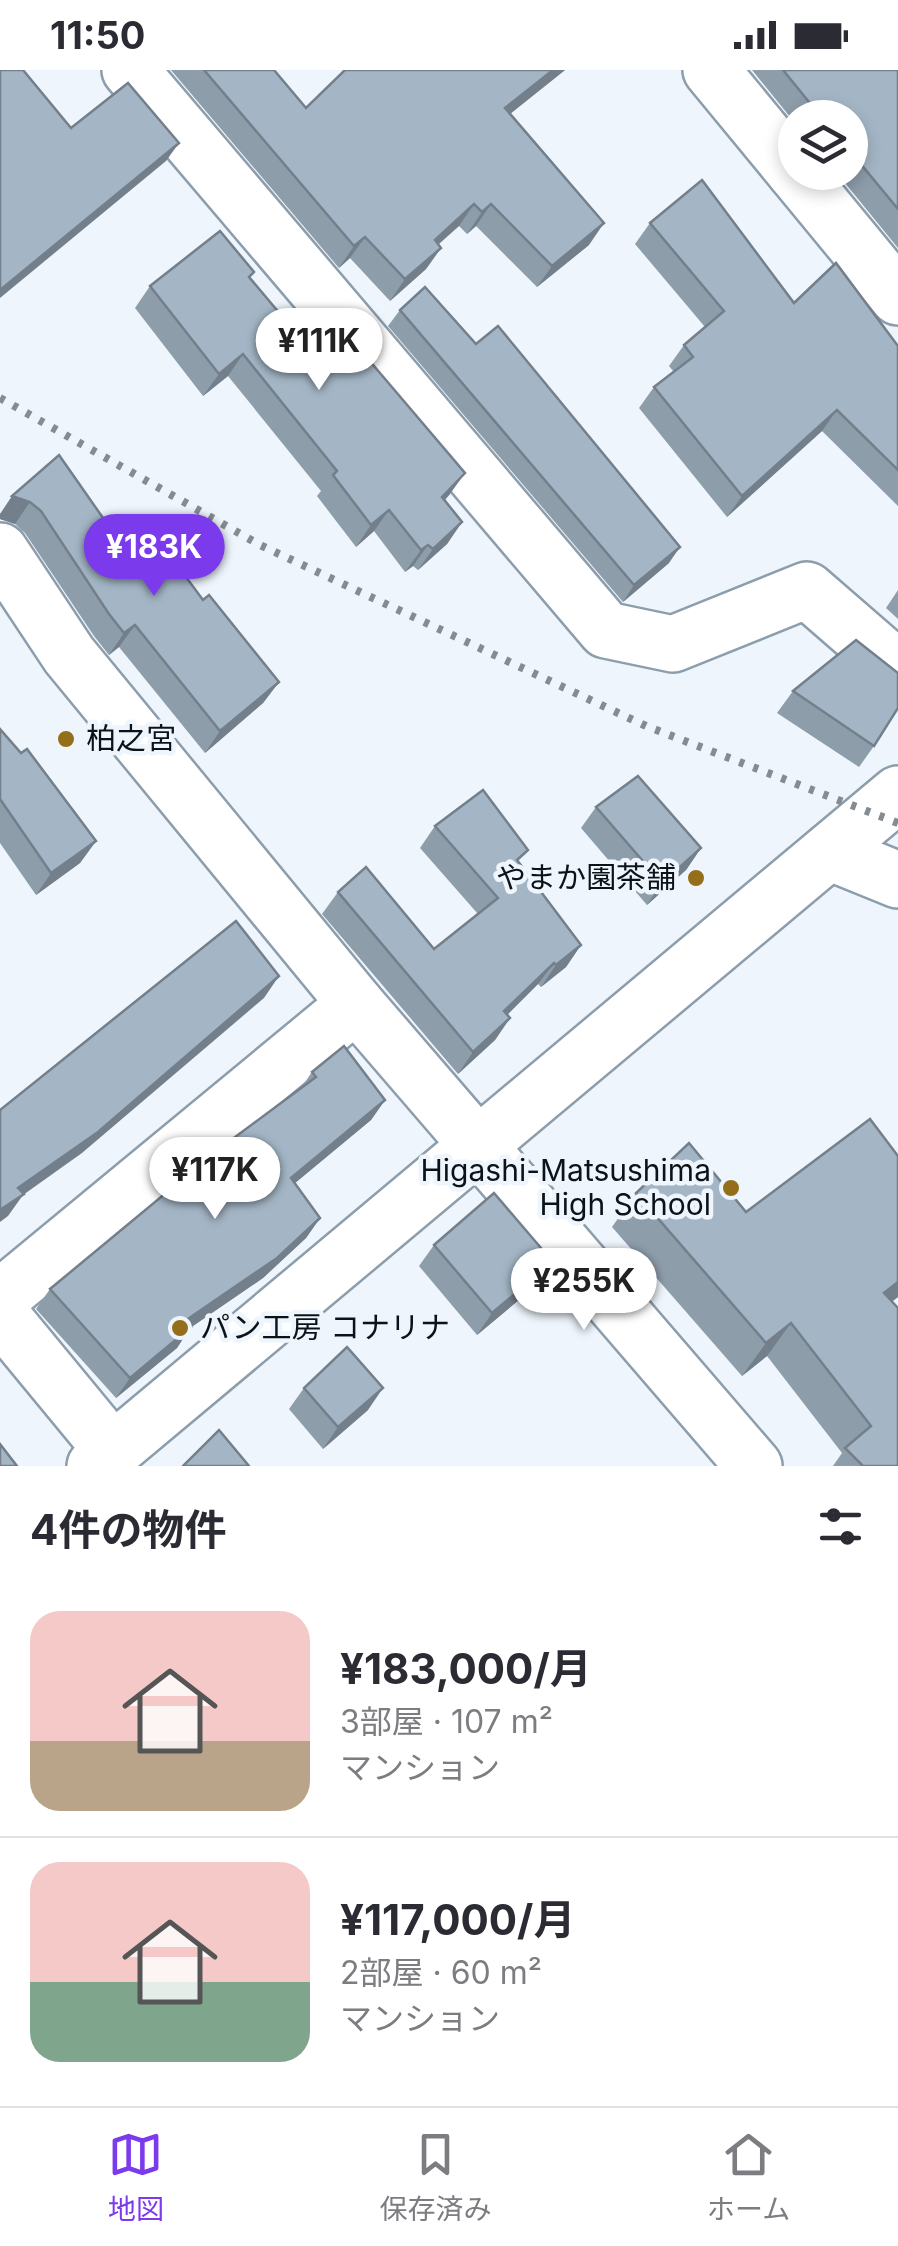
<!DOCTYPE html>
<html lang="ja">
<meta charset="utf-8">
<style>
body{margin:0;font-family:Inter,"Noto Sans JP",sans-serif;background:#f7f7f7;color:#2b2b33;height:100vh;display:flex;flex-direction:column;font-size:38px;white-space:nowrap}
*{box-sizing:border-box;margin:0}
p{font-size:32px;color:#7c7c81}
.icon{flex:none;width:55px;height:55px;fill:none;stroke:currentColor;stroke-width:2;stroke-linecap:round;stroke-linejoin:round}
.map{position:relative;height:1396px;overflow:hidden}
.panel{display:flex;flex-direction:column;background:#fff;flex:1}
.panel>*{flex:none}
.buttons{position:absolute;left:778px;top:30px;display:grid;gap:20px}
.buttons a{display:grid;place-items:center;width:90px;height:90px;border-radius:50%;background:#fff;box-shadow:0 5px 15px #0003;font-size:50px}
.price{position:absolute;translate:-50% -85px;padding:0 22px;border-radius:35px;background:#fff;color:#222;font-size:32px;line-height:65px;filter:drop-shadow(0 2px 5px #0008)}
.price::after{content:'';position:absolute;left:50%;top:60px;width:30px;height:22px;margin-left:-15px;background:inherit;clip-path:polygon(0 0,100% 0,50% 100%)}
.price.selected{background:#7c3aed;color:#fff}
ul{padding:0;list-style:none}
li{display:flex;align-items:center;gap:30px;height:250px;padding:0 30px}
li+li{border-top:2px solid #e1e1e2}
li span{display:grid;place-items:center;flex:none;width:280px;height:200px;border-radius:30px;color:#555}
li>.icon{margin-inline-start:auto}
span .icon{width:120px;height:120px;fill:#fffc;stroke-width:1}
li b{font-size:42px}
h2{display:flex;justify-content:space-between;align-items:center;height:120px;padding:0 30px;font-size:42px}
.status{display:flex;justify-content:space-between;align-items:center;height:70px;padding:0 50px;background:#fff;direction:ltr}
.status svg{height:28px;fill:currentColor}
.menu{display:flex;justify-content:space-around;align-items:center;height:140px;border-top:2px solid #e1e1e2;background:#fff;font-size:28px;color:#7c7c81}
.menu a{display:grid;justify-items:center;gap:5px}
.menu .selected{color:#7c3aed}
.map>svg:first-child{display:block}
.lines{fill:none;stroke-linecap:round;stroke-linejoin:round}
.minor-casing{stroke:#8c9dac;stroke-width:60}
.minor{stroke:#fff;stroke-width:55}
.rail{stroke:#848b91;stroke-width:8;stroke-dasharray:5 10;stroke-linecap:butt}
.wall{fill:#8d9daa}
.shaded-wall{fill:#737f8b}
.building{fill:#a4b6c6;stroke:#737f8b;stroke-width:2.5}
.poi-dot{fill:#946e18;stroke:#eef5fc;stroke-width:4}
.labels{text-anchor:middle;stroke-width:9;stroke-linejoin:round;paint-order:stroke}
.poi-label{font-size:30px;fill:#0c1318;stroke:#eef5fc;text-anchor:start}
</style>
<div class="status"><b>11:50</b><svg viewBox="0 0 49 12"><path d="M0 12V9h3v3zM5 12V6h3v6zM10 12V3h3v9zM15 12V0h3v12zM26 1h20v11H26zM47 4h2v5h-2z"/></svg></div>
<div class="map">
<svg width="898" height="1396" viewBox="0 0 898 1396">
<rect width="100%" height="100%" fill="#eef5fc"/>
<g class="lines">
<g class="minor-casing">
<g id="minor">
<path d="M130 0 606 560 673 574 807 520 898 599"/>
<path d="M711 0 795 102"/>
<path d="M795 102 898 227"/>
<path d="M0 481 69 585 356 934 754 1396"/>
<path d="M829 782 898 810"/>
<path d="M0 1228 356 934"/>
<path d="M0 1244 113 1381"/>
<path d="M95 1396 898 724"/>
</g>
</g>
<use href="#minor" class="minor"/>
<path class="rail" d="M0 328 260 475 646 656 898 753"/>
</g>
<g class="wall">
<path d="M171 0H274L306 38 345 0H565L510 44 589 175 537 217 476 156 467 164 459 156 438 174 441 178 426 199 390 231 350 188 339 198Z"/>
<path d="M752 0H898V178L836 102H850V48H795V53Z"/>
<path d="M650 153 794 233 898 276V436L822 361 727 447 639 338 654 317 674 302 669 296 684 275 705 257 635 174Z"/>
<path d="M254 202 250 207 308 277 345 288 450 424 445 430 462 452 447 474 418 500 413 496 405 502 374 461 356 477 317 426 321 421 228 306 203 326 135 238 150 216Z"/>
<path d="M400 240 669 493 623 532 388 256Z"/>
<path d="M59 385 124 478 203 530 279 612 263 633 205 683 119 577 109 585 94 566 25 463 15 454 0 449V444Z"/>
<path d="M898 520V549L886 538Z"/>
<path d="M793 621 874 676 859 697 777 643Z"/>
<path d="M0 659 96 771 80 793 36 825 0 773Z"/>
<path d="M596 737 701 778 686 800 647 835 581 758Z"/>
<path d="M435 756 519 793 581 875 566 897 541 917 538 914 507 945 510 948 495 970 458 1004 322 844 338 822 434 879 478 844 420 778Z"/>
<path d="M312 1002 385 1030 371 1050 295 1113 320 1148 306 1168 263 1208 190 1258 177 1278 116 1328 36 1239 50 1219 301 1018Z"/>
<path d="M898 1086V1227L892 1231 898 1396H833L842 1383 767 1286 742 1306 612 1157 636 1123 746 1142Z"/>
<path d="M434 1175 553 1192 538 1214 477 1265 419 1196Z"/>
<path d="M304 1318 368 1340 323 1379 289 1339Z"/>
</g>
<g class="shaded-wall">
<path d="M553 0H565L490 60 505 38Z"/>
<path d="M179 73 166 91 0 228V220Z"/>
<path d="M474 134 459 156 420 191 435 170Z"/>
<path d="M491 134 476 156 467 164 482 142Z"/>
<path d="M604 153 589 175 537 217 552 196Z"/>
<path d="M365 167 350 188 339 198 354 176Z"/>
<path d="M441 178 426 199 390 231 405 209Z"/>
<path d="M243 284 228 306 203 326 219 304Z"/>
<path d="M837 340 822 361 727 447 742 426Z"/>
<path d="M465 403 450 424 427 448 442 427Z"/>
<path d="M12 426 30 432 15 454 0 449V444Z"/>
<path d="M389 440 374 461 356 477 371 455Z"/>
<path d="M462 452 447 474 418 500 433 479Z"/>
<path d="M428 475 413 496 405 502 421 480Z"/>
<path d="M680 477 669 493 623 532 634 515Z"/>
<path d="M135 555 119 577 109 585 124 563Z"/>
<path d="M279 612 263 633 205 683 220 661Z"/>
<path d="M96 771 80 793 36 825 51 803Z"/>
<path d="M701 778 686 800 647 835 662 813Z"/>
<path d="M581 875 566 897 541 917 556 895Z"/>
<path d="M554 893 538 914 489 963 504 941Z"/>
<path d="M279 906 264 928 82 1083 23 1125 8 1146 0 1152V1140L18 1118Z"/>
<path d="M510 948 495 970 458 1004 473 982Z"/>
<path d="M385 1030 371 1050 277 1128 291 1108Z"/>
<path d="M320 1148 306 1168 263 1208 190 1258 177 1278 116 1328 130 1308 185 1251Z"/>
<path d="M553 1192 538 1214 477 1265 492 1243Z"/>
<path d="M898 1212V1227L861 1256 884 1223Z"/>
<path d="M791 1253 767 1286 742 1306 766 1273Z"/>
<path d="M383 1318 368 1340 323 1379 338 1357Z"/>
</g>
<g class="building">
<path d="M0 0H23L71 58 128 13 179 73 0 220Z"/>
<path d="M204 0H274L306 38 345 0H553L505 38 604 153 552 196 491 134 482 142 474 134 435 170 441 178 405 209 365 167 354 176Z"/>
<path d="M783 0H898V139L850 81V48H822Z"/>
<path d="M702 110 794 233 836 193 898 276V400L837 340 742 426 654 317 693 287 684 275 724 241 650 153Z"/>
<path d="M220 161 254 202 249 207 308 277 327 262 345 288 357 276 465 403 442 427 462 452 433 479 428 475 421 480 389 440 371 455 333 405 337 401 243 284 219 304 150 216Z"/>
<path d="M425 217 476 274 498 256 680 477 634 515 400 240Z"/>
<path d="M59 385 124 478 149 457 203 530 209 525 279 612 220 661 135 555 124 563 109 544 41 441 30 432 12 426Z"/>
<path d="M856 570 898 603V638L874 676 793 621Z"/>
<path d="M0 659 21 683 27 679 96 771 51 803 0 729Z"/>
<path d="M638 706 701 778 662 813 596 737Z"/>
<path d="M483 720 528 780 517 790 581 875 556 895 554 893 504 941 510 948 473 982 338 822 366 797 434 879 498 828 435 756Z"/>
<path d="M236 851 279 906 98 1062 18 1118 24 1124 0 1140V1040Z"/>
<path d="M344 976 385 1030 291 1108 320 1148 277 1188 185 1251 191 1257 130 1308 50 1219 219 1079 316 1007 312 1002Z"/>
<path d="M870 1049 898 1086V1212L884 1223 898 1238V1396H863L845 1378 871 1356 791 1253 766 1273 636 1123 689 1073 746 1142Z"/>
<path d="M494 1123 553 1192 492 1243 434 1175Z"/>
<path d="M347 1277 383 1318 338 1357 304 1318Z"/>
<path d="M219 1360 249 1396H183Z"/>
<path d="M0 1374 17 1396H0Z"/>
</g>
<g class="poi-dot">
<circle cx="66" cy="669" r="10"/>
<circle cx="696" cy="808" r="10"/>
<circle cx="731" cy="1118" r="10"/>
<circle cx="180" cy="1258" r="10"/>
</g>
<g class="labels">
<g class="poi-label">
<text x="86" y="679">柏之宮</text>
<text x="676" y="818" text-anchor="end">やまか園茶舗</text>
<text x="711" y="1111" text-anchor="end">Higashi-Matsushima<tspan x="711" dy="34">High School</tspan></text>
<text x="200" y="1268">パン工房 コナリナ</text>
</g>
</g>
</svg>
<div class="buttons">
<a><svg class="icon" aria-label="layers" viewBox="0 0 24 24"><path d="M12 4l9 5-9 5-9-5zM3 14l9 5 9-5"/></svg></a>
</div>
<b class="price" style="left:319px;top:323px">¥111K</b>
<b class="price selected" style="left:154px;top:529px">¥183K</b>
<b class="price" style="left:215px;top:1152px">¥117K</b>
<b class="price" style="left:584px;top:1263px">¥255K</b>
</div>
<section class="panel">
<h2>4件の物件<svg class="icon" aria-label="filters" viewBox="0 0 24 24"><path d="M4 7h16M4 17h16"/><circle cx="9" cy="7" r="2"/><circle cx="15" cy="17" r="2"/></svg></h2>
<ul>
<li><span style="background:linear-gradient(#f6c9c9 65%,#b9a48a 0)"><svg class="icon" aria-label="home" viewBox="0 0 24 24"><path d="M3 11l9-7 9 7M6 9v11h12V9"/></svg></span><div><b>¥183,000/月</b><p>3部屋 · 107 m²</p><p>マンション</p></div></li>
<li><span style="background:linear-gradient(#f6c9c9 60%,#7fa58c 0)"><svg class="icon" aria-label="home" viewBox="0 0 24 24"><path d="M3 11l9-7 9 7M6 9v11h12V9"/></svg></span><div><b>¥117,000/月</b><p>2部屋 · 60 m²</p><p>マンション</p></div></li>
</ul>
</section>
<nav class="menu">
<a class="selected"><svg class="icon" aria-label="map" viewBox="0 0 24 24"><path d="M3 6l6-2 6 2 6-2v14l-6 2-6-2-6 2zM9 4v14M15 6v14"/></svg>地図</a>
<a><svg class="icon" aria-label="saved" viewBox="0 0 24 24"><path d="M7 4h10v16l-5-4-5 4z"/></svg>保存済み</a>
<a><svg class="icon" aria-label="home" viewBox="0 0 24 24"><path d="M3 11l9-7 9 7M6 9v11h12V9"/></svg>ホーム</a>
</nav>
